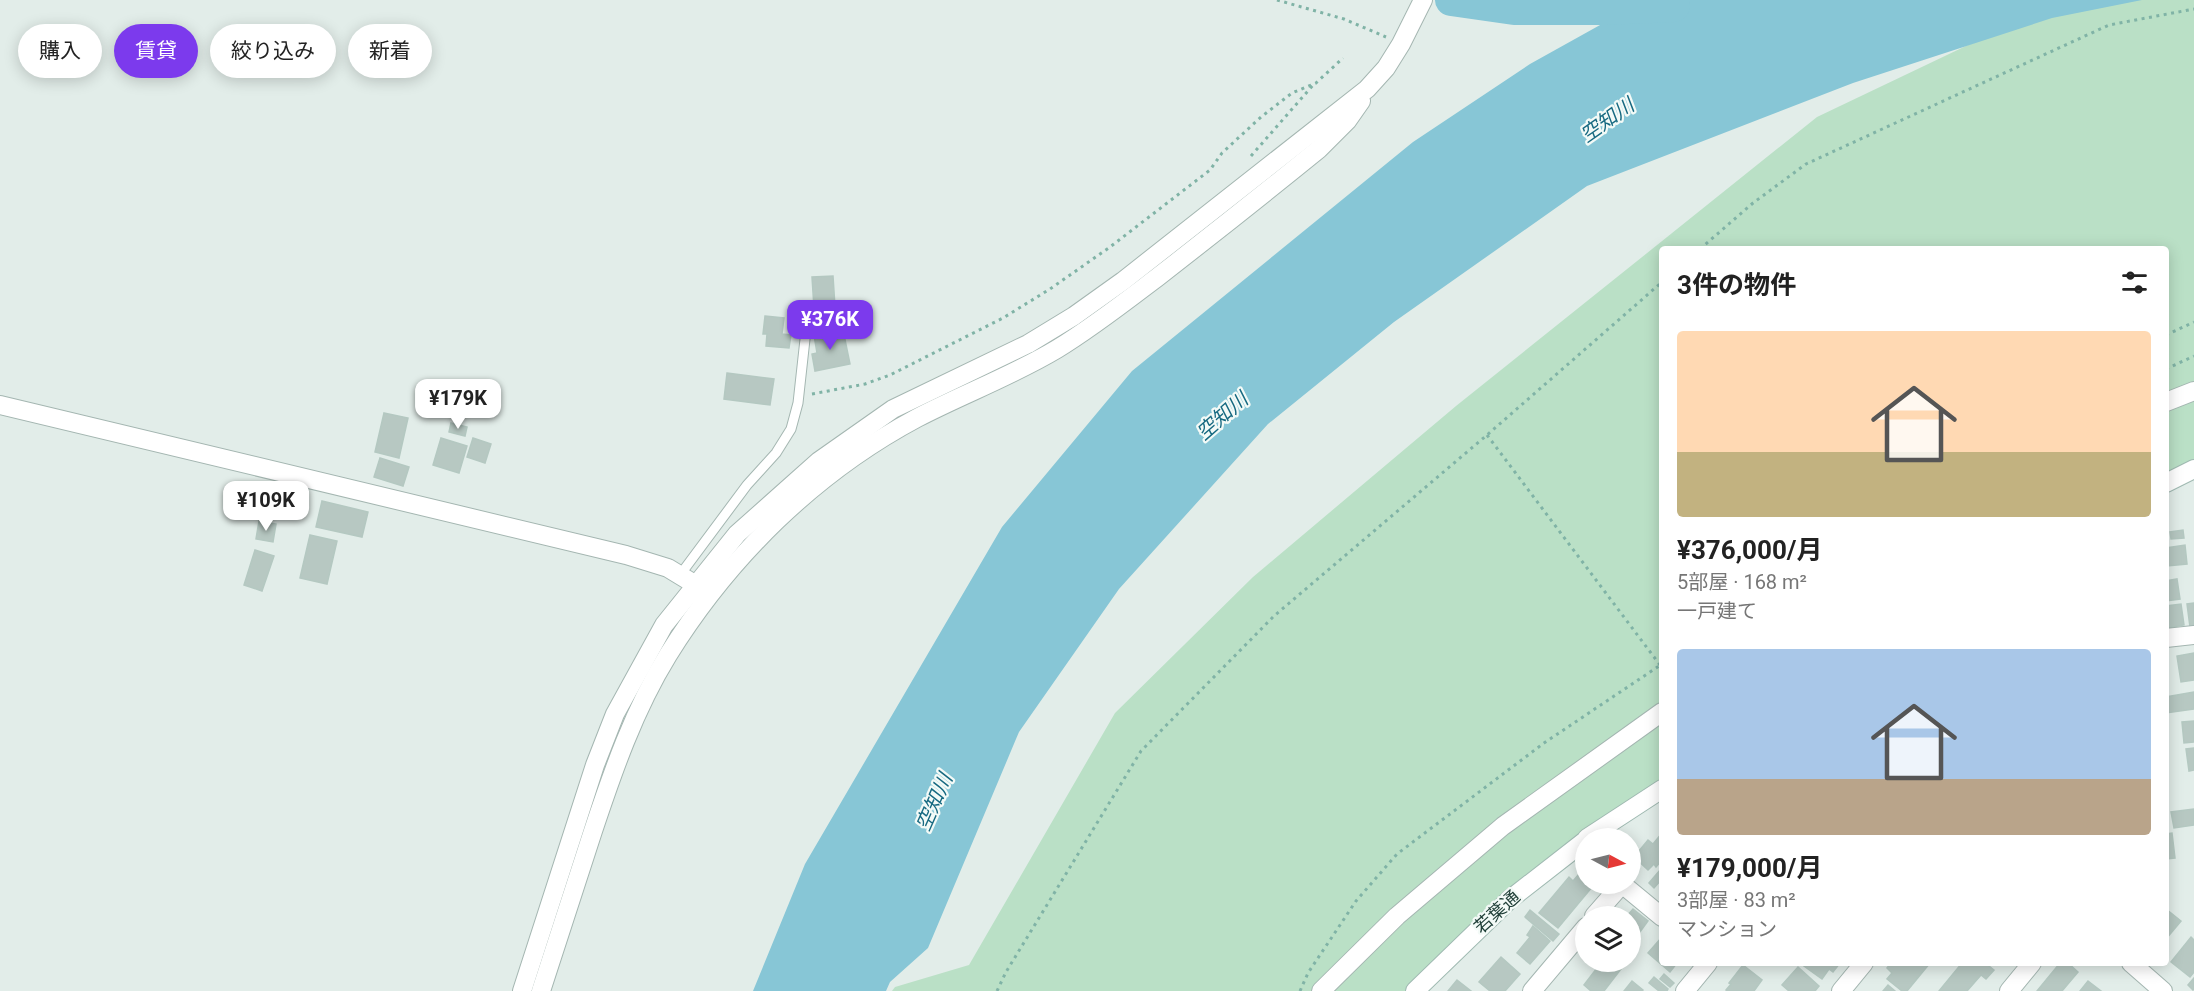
<!DOCTYPE html>
<html lang="ja">
<meta charset="utf-8">
<style>
body{margin:0;font-family:Roboto,"Noto Sans JP",sans-serif;background:#f6f6f6;color:#222;height:100vh;display:flex;flex-direction:column;font-size:22px;white-space:nowrap}
*{box-sizing:border-box;margin:0}
p{font-size:20px;color:#767676}
.icon{flex:none;width:33px;height:33px;fill:none;stroke:currentColor;stroke-width:2;stroke-linecap:round;stroke-linejoin:round}
.map{position:relative;flex:1;overflow:hidden}
.drawer{position:absolute;left:1659px;top:246px;width:510px;height:720px;display:flex;flex-direction:column;background:#fff;border-radius:6px;box-shadow:0 3px 15px #0003}
.drawer>*{flex:none}
.guide{position:absolute;left:18px;top:24px;width:570px;height:54px;display:flex;gap:12px}
.needle{width:39px;rotate:97deg}
.buttons{position:absolute;left:1575px;top:828px;display:grid;gap:12px}
.buttons a{display:grid;place-items:center;width:66px;height:66px;border-radius:50%;background:#fff;box-shadow:0 3px 15px #0003;font-size:30px}
.price{position:absolute;translate:-50% -51px;padding:0 14px;border-radius:12px;background:#fff;color:#222;font-size:20px;line-height:39px;filter:drop-shadow(0 2px 3px #0008)}
.price::after{content:'';position:absolute;left:50%;top:36px;width:18px;height:14px;margin-left:-9px;background:inherit;clip-path:polygon(0 0,100% 0,50% 100%)}
.price.current{background:#7c3aed;color:#fff}
ul{padding:0;list-style:none}
li{display:grid;align-content:center;gap:12px;height:318px;padding:0 18px}
li span{display:grid;place-items:center;height:186px;border-radius:6px;color:#555}
li>.icon{margin-inline-start:auto}
span .icon{width:108px;height:108px;fill:#fffc;stroke-width:1}
li b{font-size:26px}
h2{display:flex;justify-content:space-between;align-items:center;height:72px;padding:0 18px;font-size:26px}
.tag{padding:0 21px;border-radius:27px;background:#fff;box-shadow:0 3px 15px #0003;font-size:21px;line-height:54px}
.tag.current{background:#7c3aed;color:#fff}
.map>svg:first-child{display:block}
.green{fill:#bae0c6}
.water{fill:#87c6d6}
.lines{fill:none;stroke-linecap:round;stroke-linejoin:round}
.river{stroke:#87c6d6;stroke-width:32}
.building{fill:#b7c8c2;stroke:#b4c8c1;stroke-width:1.5}
.lane-casing{stroke:#a4b6b1;stroke-width:11}
.street-casing{stroke:#a4b6b1;stroke-width:20}
.secondary-casing{stroke:#a0bab2;stroke-width:20}
.path{stroke:#80b3a6;stroke-width:3;stroke-dasharray:3 4.5;stroke-linecap:butt}
.lane{stroke:#fff;stroke-width:9}
.street{stroke:#fff;stroke-width:18}
.secondary{stroke:#fff;stroke-width:18}
.labels{text-anchor:middle;stroke-width:4.5;stroke-linejoin:round;paint-order:stroke}
.street-label{font-size:18px;fill:#214039;stroke:#f3faf7}
.water-label{font-size:20px;font-style:italic;fill:#166981;stroke:#f3faf7}
</style>
<div class="map">
<svg width="2194" height="991" viewBox="0 0 2194 991">
<rect width="100%" height="100%" fill="#e2ede9"/>
<path class="green" d="M2068 0H2194V469L2166 483V249H1662V789L1587 838 1415 991H892L895 987 969 965 1115 713 1253 577 1456 406 1817 117 2052 5Z"/>
<path class="water" d="M1645 0H2142L2052 18 1853 83 1587 186 1394 322 1268 424 1119 589 1019 732 928 948 890 982 886 991H753L805 864 1002 527 1132 371 1413 142 1530 64Z"/>
<g class="lines">
<path class="river" d="M1451 0 1514 9H1606L1674 6"/>
</g>
<g class="building">
<path d="M833 276 835 307 814 308 812 277Z"/>
<path d="M765 316 784 318 782 334 791 335 789 348 766 346 767 334H763Z"/>
<path d="M843 330 850 364 815 371 812 354 817 353 814 335Z"/>
<path d="M727 373 774 379 770 405 724 399Z"/>
<path d="M384 413 408 418 399 458 375 452Z"/>
<path d="M451 423 467 427 465 436 449 432Z"/>
<path d="M441 438 467 446 459 473 433 465Z"/>
<path d="M473 438 491 444 485 463 467 457Z"/>
<path d="M380 458 409 467 403 486 374 477Z"/>
<path d="M322 501 368 512 362 537 316 527Z"/>
<path d="M259 521 276 524 273 542 256 539Z"/>
<path d="M2183 530 2184 538 2171 539 2170 532Z"/>
<path d="M310 535 337 541 327 584 300 578Z"/>
<path d="M2185 545 2187 564 2167 566 2166 548Z"/>
<path d="M255 550 274 556 262 591 244 585Z"/>
<path d="M2177 579 2180 599 2166 601V581Z"/>
<path d="M2194 603V626L2190 627 2187 604Z"/>
<path d="M2181 604 2184 625 2166 628V606Z"/>
<path d="M2194 653V680L2181 682 2177 656Z"/>
<path d="M2194 692V709L2166 713V697Z"/>
<path d="M2194 721V742L2184 743 2182 722Z"/>
<path d="M2194 748V770L2189 771 2186 749Z"/>
<path d="M2194 809V825L2174 828 2171 812Z"/>
<path d="M1662 833V860L1656 867 1654 864 1648 870 1634 857 1648 840 1653 844Z"/>
<path d="M2172 833 2175 858 2166 859V834Z"/>
<path d="M1660 870 1662 872V879L1654 888 1649 883Z"/>
<path d="M1579 874 1586 880V884L1593 886 1558 928 1539 913 1569 877 1573 881Z"/>
<path d="M1633 909 1648 921 1640 932 1630 924V916H1627Z"/>
<path d="M2166 909 2181 921 2166 939Z"/>
<path d="M1530 910 1559 934 1553 941 1525 917Z"/>
<path d="M1533 926 1550 941 1530 964 1517 953 1530 937 1527 935Z"/>
<path d="M1630 932 1640 940 1630 951Z"/>
<path d="M1662 937V963H1677L1670 972 1648 953Z"/>
<path d="M2191 937 2194 940V972L2190 977 2171 962Z"/>
<path d="M1501 957 1520 974 1505 991H1490L1479 982Z"/>
<path d="M1609 962 1621 969 1604 991H1591L1584 985 1597 968 1602 971Z"/>
<path d="M1806 963H1840L1833 972 1829 969 1822 979 1804 966Z"/>
<path d="M1891 963 1899 964 1930 963 1907 991H1902L1887 979 1892 973 1887 968Z"/>
<path d="M1962 963H1991L1989 966 1994 970 1986 979 1981 975 1967 991H1939Z"/>
<path d="M2060 963H2068L2078 972 2062 991H2037Z"/>
<path d="M1743 965 1762 980 1754 991H1728L1726 990 1731 984 1729 983Z"/>
<path d="M1798 967 1819 986 1815 991H1789L1782 985Z"/>
<path d="M1664 974 1674 983 1670 987 1660 979Z"/>
<path d="M1654 977 1668 989 1667 991H1659L1649 983Z"/>
<path d="M2194 978V989L2193 990 2188 985Z"/>
<path d="M1457 980 1471 991H1448Z"/>
<path d="M1632 981 1643 990 1642 991H1624Z"/>
<path d="M2088 981 2101 991H2080Z"/>
<path d="M1888 985 1895 991H1883Z"/>
</g>
<g class="lines">
<g class="lane-casing">
<path id="lane" d="M680 575 747 485 776 453 791 429 798 403 808 312"/>
</g>
<g class="street-casing">
<g id="street">
<path d="M2166 402 2194 391"/>
<path d="M0 405 626 555 668 568 696 585"/>
<path d="M2166 638 2194 635"/>
<path d="M1622 884 1662 917"/>
<path d="M1594 916 1622 884"/>
<path d="M2131 963 2163 991"/>
<path d="M522 991 595 765 615 714 664 625 737 534 819 461 893 409 1028 344 1074 316 1123 281 1367 89 1386 68 1401 44 1423 0"/>
<path d="M541 991C558 938 575 885 593 831 613 771 634 710 668 655 729 557 814 473 917 418 963 394 1012 376 1057 349 1093 327 1126 301 1159 276 1213 234 1266 192 1319 149L1347 121 1361 101"/>
<path d="M1321 991 1397 916 1503 826 1662 712"/>
<path d="M1532 991 1586 927"/>
<path d="M1685 991 1708 963"/>
<path d="M1841 991 1864 963"/>
<path d="M2009 991 2032 963"/>
</g>
</g>
<g class="secondary-casing">
<g id="secondary">
<path d="M2166 483 2194 469"/>
<path d="M1587 838 1662 789"/>
<path d="M1415 991 1509 900 1586 840"/>
</g>
</g>
<g class="path">
<path d="M1277 0 1344 19 1386 37"/>
<path d="M1251 156 1314 84"/>
<path d="M1700 249 1753 203 1806 164 2109 25 2194 9"/>
<path d="M2166 335 2194 322"/>
<path d="M2166 369 2194 356"/>
<path d="M812 394 865 384 890 375 1003 318 1050 289 1110 247 1210 170 1222 153 1261 117 1292 93 1316 83 1343 58"/>
<path d="M1487 435 1660 665"/>
<path d="M997 991 1006 972 1141 751 1274 616 1487 435 1662 282"/>
<path d="M1300 991 1308 973 1356 901 1397 854 1544 743 1662 664"/>
</g>
<use href="#lane" class="lane"/>
<use href="#street" class="street"/>
<use href="#secondary" class="secondary"/>
</g>
<g class="labels">
<g class="street-label">
<text transform="translate(1497 912) rotate(-42)" y="6">若葉通</text>
</g>
<g class="water-label">
<text transform="translate(1607 120) rotate(-35)" y="7">空知川</text>
<text transform="translate(1222 416) rotate(-41)" y="7">空知川</text>
<text transform="translate(934 802) rotate(-66)" y="7">空知川</text>
</g>
</g>
</svg>
<div class="buttons">
<a><svg class="needle" viewBox="-14 -14 28 28"><path d="M0-13l5 13h-10z" fill="#e53935"/><path d="M0 13l5-13h-10z" fill="#767676"/></svg></a>
<a><svg class="icon" aria-label="layers" viewBox="0 0 24 24"><path d="M12 4l9 5-9 5-9-5zM3 14l9 5 9-5"/></svg></a>
</div>
<b class="price current" style="left:830px;top:351px">¥376K</b>
<b class="price" style="left:458px;top:430px">¥179K</b>
<b class="price" style="left:266px;top:532px">¥109K</b>
<div class="guide">
<a class="tag">購入</a>
<a class="tag current">賃貸</a>
<a class="tag">絞り込み</a>
<a class="tag">新着</a>
</div>
<section class="drawer">
<h2>3件の物件<svg class="icon" aria-label="filters" viewBox="0 0 24 24"><path d="M4 7h16M4 17h16"/><circle cx="9" cy="7" r="2"/><circle cx="15" cy="17" r="2"/></svg></h2>
<ul>
<li><span style="background:linear-gradient(#ffd9b3 65%,#c2b280 0)"><svg class="icon" aria-label="home" viewBox="0 0 24 24"><path d="M3 11l9-7 9 7M6 9v11h12V9"/></svg></span><div><b>¥376,000/月</b><p>5部屋 · 168 m²</p><p>一戸建て</p></div></li>
<li><span style="background:linear-gradient(#a9c7e8 70%,#b9a48a 0)"><svg class="icon" aria-label="home" viewBox="0 0 24 24"><path d="M3 11l9-7 9 7M6 9v11h12V9"/></svg></span><div><b>¥179,000/月</b><p>3部屋 · 83 m²</p><p>マンション</p></div></li>
</ul>
</section>
</div>
